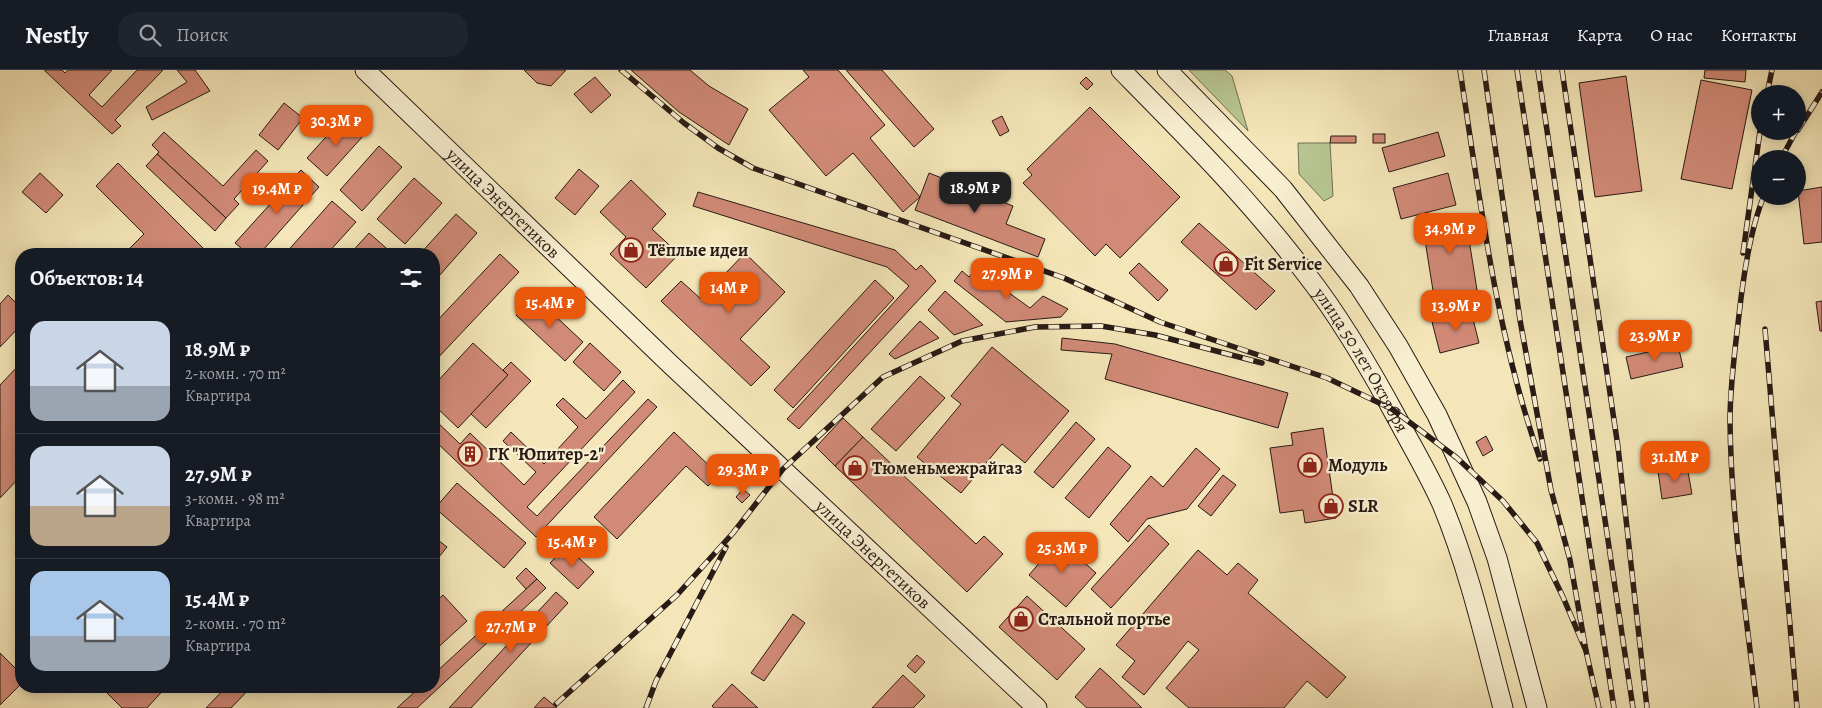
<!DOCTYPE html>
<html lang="ru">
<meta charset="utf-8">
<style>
body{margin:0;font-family:Alegreya,serif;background:#20242c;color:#f1f3f6;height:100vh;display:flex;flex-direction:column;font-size:19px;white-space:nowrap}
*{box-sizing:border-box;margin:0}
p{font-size:16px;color:#9ea1a6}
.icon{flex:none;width:28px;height:28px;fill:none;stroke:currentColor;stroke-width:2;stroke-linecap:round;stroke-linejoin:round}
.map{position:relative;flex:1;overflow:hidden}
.side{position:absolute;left:15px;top:178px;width:425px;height:445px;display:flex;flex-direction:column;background:#171b24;border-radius:20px;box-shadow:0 2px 12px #0003}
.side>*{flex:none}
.tools{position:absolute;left:1751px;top:15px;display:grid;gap:10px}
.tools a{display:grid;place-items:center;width:55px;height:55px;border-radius:50%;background:#171b24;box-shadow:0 2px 12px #0003;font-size:25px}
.price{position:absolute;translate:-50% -42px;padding:0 11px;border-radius:10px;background:#ea580c;color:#fff;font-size:16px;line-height:32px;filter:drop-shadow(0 1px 2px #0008)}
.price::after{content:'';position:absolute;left:50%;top:30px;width:15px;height:11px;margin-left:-8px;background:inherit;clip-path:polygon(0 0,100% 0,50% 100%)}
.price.on{background:#222;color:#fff}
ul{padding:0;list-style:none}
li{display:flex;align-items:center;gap:15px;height:125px;padding:0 15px}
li+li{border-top:1px solid #363941}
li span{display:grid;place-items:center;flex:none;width:140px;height:100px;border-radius:15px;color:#555}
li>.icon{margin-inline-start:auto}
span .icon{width:60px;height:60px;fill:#fffc;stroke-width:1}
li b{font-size:21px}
h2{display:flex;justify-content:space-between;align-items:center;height:60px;padding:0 15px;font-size:21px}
header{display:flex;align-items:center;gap:30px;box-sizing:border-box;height:70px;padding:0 25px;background:#171b24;border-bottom:1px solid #363941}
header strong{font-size:24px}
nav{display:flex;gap:28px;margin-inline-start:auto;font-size:18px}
.search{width:350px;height:45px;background:#20242c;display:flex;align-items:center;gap:12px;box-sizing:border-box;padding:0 18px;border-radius:20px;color:#9ea1a6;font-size:19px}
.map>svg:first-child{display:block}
.green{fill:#b8c692;stroke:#707054}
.building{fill:#d18a77;stroke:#281a15}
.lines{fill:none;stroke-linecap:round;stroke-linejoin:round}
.secondary-casing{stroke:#281a15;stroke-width:21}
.secondary{stroke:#f8efd1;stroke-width:19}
.rail-casing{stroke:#281a15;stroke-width:5.5}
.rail{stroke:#f8efd1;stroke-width:4;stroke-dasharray:11;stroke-linecap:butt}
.labels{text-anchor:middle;stroke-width:4.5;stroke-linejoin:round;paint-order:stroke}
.street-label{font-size:18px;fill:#281a15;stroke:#f8efd1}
.poi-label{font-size:18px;font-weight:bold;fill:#281a15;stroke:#f8efd1;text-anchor:start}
</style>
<header>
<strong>Nestly</strong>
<div class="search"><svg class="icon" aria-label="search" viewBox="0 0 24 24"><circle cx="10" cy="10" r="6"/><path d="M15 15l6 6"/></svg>Поиск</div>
<nav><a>Главная</a><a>Карта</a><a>О нас</a><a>Контакты</a></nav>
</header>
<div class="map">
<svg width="1822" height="638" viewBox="0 0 1822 638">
<rect width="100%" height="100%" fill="#f4e6b8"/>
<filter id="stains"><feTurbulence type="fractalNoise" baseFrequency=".004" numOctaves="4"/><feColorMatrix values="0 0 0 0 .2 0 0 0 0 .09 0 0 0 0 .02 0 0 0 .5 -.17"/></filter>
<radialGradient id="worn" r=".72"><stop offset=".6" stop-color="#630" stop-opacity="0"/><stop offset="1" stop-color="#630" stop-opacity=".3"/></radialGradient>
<g class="green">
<path d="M1189 0H1225L1232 6 1248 61Z"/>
<path d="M1298 73H1330L1333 126 1324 131 1299 104Z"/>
</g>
<g class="building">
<path d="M44 0H62L65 3 68 0H112L89 25 102 37 137 0H163L115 50 121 56 112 64Z"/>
<path d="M177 0H195L210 21 152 50 146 37 187 12Z"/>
<path d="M524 0H566L551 16 537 13Z"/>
<path d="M631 0H690L709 16 748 39 729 75 679 42Z"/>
<path d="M803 0H838L885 55 870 68 920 127 903 142 853 83 826 106 769 40 809 7Z"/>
<path d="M846 0H882L934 59 914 77Z"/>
<path d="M1705 0H1746L1745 12 1704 8Z"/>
<path d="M1626 6 1642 121 1595 127 1579 13Z"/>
<path d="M595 7 611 25 591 43 574 24Z"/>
<path d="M1086 7 1093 14 1087 20 1080 13Z"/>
<path d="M1701 10 1752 20 1732 119 1681 109Z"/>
<path d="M284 33 303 48 278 80 259 65Z"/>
<path d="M1090 37 1180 127 1120 188 1106 174 1095 186 1023 113 1032 105 1027 99Z"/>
<path d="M1002 46 1009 61 1000 66 992 51Z"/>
<path d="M344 47 364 65 327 106 307 88Z"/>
<path d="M164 62 223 116 256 80 268 91 234 129 239 134 226 148 157 84 159 82 152 75Z"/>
<path d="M1438 62 1445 86 1389 102 1382 78Z"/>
<rect x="1373" y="64" width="12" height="9"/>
<path d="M1331 66H1356V73H1330Z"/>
<path d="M379 76 402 97 362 141 340 120Z"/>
<path d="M157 84 226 148 215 161 146 96Z"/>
<path d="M118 93 209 184H124L144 164 96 116Z"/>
<path d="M579 99 599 116 575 145 555 128Z"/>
<path d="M301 100 319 117 264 179 269 184H248L235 173Z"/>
<path d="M40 103 63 125 46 143 22 122Z"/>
<path d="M929 103 1013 136 1006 154 1045 169 1038 187 915 140Z"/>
<path d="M1448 103 1456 135 1401 149 1393 118Z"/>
<path d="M414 108 442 133 405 174 377 149Z"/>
<path d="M631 110 666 144 652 159 679 184 646 218 610 184 626 167 600 142Z"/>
<path d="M1822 117V172L1804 174 1798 121Z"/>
<path d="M698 122 895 180 916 200 921 195 936 211 799 359 787 349 909 216 887 197 693 136Z"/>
<path d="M332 131 356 152 327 184H285Z"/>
<path d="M456 144 477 163 439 206 434 201V184H420Z"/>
<path d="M1465 144 1477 220 1434 227 1422 151Z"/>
<path d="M1199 153 1275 221 1256 240 1181 172Z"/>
<path d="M369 163 393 184H350Z"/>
<path d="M745 183 785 222 740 269 770 297 751 316 661 231 681 211 701 229Z"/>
<path d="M500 184 519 202 434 292V254Z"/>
<path d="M1139 193 1168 220 1158 231 1129 203Z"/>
<path d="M976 199 1030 238 1043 226 1068 239 1061 247 1006 252 954 211 962 201 969 207Z"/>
<path d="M875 210 894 228 793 338 774 320Z"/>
<path d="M945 221 983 255 954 265 928 240Z"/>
<path d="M8 225 21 238V255L0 277V234Z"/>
<path d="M534 226 583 272 565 291 516 245Z"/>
<path d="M1822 231V261H1820L1816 232Z"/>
<path d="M1471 241 1479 273 1440 283 1432 252Z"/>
<path d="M920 251 939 268 895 289 889 284Z"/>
<path d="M1062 268 1115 274 1288 323 1278 358 1105 309 1112 284 1061 280Z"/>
<path d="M473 273 508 305 458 358 434 335V315Z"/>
<path d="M590 273 621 302 604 321 573 292Z"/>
<path d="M1678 275 1683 297 1631 309 1626 287Z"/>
<path d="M992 277 1069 341 1025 393 1002 374 961 423 917 387 961 334 951 326Z"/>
<path d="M511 292 531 311 486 358 471 344 508 305 503 300Z"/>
<path d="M20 294 21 406 0 428V315Z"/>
<path d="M920 306 945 328 896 381 871 359Z"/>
<path d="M623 310 635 322 527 437 537 446 648 329 657 337 536 467 434 370V349L460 374 470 363 524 415 536 402 503 371 511 362 544 394 578 357 556 335 563 328 586 349Z"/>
<path d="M843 348 863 367 835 396 816 377Z"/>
<path d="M1076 352 1095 369 1053 418 1034 402Z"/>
<path d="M1323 358 1336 448 1305 453 1303 440 1280 443 1270 378 1293 375 1291 363Z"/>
<path d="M674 362 719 405 708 416 686 396 617 469 594 447Z"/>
<path d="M1486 366 1493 380 1483 386 1476 372Z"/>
<path d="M863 367 976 474 984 466 1003 484 967 522 835 396Z"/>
<path d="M1108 377 1131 396 1089 448 1065 428Z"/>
<path d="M1196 378 1220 399 1187 439 1147 449 1128 472 1110 454 1151 406 1163 417Z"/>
<path d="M1687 396 1692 424 1662 429 1658 401Z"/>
<path d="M1223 405 1236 415 1211 446 1198 436Z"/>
<path d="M457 413 526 473 504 498 435 438Z"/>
<path d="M743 419 750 425 742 433 736 427Z"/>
<path d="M1149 455 1169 474 1111 538 1091 519Z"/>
<path d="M434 467 447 477 434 493Z"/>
<path d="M1059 470 1096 503 1066 537 1029 505Z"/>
<path d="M566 476 594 502 578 519 550 493Z"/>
<path d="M1198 480 1227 505 1238 493 1258 510 1248 523 1346 607 1327 628 1307 611 1284 638H1189L1166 618 1199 580 1188 571 1144 625 1122 607 1135 591 1116 575Z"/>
<path d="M526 498 537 509 526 519 516 508Z"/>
<path d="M537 509 546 518 417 638H397L421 616H434V604Z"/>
<path d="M556 522 568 533 471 638H449Z"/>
<path d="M443 525 467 551 434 581V533Z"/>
<path d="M1027 526 1085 579 1057 610 999 557Z"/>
<path d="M793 544 805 553 764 611 751 603Z"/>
<path d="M0 583 21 604V614L0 635Z"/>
<path d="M917 585 925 592 915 603 907 596Z"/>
<path d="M1100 598 1110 607 1142 638H1087L1075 627Z"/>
<path d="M903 605 925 626 913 638H872Z"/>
<path d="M732 614 758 638H714L712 636Z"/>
<path d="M110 616H167L147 638H122L105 621Z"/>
<path d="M227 616H252L231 638H206Z"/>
<path d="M544 627 557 638H534Z"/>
</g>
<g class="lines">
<g class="secondary-casing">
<g id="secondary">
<path id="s1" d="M365 0 669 293 1037 638"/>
<path id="s2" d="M1121 0C1186 66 1251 131 1307 205 1342 250 1371 300 1398 350 1413 378 1429 405 1442 434 1469 499 1485 570 1503 638"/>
<path d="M1167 0 1283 119 1359 216 1398 276 1437 345 1477 432 1497 488 1537 638"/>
</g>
</g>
<use href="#secondary" class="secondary"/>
<g class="rail-casing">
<g id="rail">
<path d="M621 0 684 53 718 78 753 98 1064 208 1160 252 1327 308 1392 339 1457 388 1503 431 1537 473 1563 527 1586 581"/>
<path d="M1460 0C1480 130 1496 264 1540 389"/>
<path d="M1484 0 1520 250 1551 420 1570 490 1586 581 1599 638"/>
<path d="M1517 0 1614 638"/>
<path d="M1538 0 1633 638"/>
<path d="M1562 0 1618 377 1647 638"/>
<path d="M1767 24 1772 0"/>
<path d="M1798 60 1822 22"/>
<path d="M1781 89 1796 61"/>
<path d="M1743 183 1760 61"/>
<path d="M1765 259 1797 638"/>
<path d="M556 634 677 525 733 463 783 399 883 307 962 271 1035 257 1101 256 1155 265 1262 293"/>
<path d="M646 638 656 611 726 477"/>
<path d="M1757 638C1746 542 1731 447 1730 351 1730 315 1735 280 1739 245 1743 209 1750 159 1764 126"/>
</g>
</g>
<use href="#rail" class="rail"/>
</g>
<defs>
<g id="shop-ring" transform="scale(1.25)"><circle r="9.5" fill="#f8efd1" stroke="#8f2418" stroke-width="1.5"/><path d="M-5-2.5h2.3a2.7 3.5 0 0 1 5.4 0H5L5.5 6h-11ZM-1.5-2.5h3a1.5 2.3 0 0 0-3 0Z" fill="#8f2418"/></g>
<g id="building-ring" transform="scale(1.25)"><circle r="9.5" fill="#f8efd1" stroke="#8f2418" stroke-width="1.5"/><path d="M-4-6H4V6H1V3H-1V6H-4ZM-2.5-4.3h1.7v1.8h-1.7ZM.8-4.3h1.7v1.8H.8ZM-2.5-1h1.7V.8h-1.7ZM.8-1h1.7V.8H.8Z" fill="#8f2418"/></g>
</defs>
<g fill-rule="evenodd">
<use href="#shop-ring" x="631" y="180"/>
<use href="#shop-ring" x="1226" y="194"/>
<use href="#building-ring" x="470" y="384"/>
<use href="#shop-ring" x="1310" y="395"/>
<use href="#shop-ring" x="855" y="398"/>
<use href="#shop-ring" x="1331" y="436"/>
<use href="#shop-ring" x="1021" y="549"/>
</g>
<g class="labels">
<g class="street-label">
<text dy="6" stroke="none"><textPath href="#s1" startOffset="192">улица Энергетиков</textPath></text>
<text dy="6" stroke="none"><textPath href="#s2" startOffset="378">улица 50 лет Октября</textPath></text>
<text dy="6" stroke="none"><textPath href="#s1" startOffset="702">улица Энергетиков</textPath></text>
</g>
<g class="poi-label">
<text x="648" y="186">Тёплые идеи</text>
<text x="1244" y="200">Fit Service</text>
<text x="488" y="390">ГК "Юпитер-2"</text>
<text x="1328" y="401">Модуль</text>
<text x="872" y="404">Тюменьмежрайгаз</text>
<text x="1348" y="442">SLR</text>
<text x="1038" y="555">Стальной портье</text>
</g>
</g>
<rect width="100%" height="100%" filter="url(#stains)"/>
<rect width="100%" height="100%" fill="url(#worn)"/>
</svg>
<div class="tools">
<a>+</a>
<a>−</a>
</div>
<b class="price" style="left:336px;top:77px">30.3M ₽</b>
<b class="price on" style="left:975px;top:144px">18.9M ₽</b>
<b class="price" style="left:277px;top:145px">19.4M ₽</b>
<b class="price" style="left:1450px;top:185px">34.9M ₽</b>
<b class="price" style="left:1007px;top:230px">27.9M ₽</b>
<b class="price" style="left:729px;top:244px">14M ₽</b>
<b class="price" style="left:550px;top:259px">15.4M ₽</b>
<b class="price" style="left:1456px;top:262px">13.9M ₽</b>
<b class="price" style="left:1655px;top:292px">23.9M ₽</b>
<b class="price" style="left:1675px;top:413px">31.1M ₽</b>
<b class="price" style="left:743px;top:426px">29.3M ₽</b>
<b class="price" style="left:572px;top:498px">15.4M ₽</b>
<b class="price" style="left:1062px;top:504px">25.3M ₽</b>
<b class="price" style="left:511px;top:583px">27.7M ₽</b>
<section class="side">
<h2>Объектов: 14<svg class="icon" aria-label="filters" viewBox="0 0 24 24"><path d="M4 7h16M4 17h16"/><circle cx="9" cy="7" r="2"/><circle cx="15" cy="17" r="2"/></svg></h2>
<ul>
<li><span style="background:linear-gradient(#c9d6e8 65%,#9aa5b1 0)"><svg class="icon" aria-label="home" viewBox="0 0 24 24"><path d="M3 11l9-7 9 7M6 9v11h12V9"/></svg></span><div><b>18.9M ₽</b><p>2-комн. · 70 m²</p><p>Квартира</p></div></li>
<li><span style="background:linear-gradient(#c9d6e8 60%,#b9a48a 0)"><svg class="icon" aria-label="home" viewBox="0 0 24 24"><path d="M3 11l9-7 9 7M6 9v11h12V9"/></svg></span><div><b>27.9M ₽</b><p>3-комн. · 98 m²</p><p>Квартира</p></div></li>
<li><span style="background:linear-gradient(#a9c7e8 65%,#9aa5b1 0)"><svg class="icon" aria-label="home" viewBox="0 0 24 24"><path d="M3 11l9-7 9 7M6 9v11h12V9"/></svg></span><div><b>15.4M ₽</b><p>2-комн. · 70 m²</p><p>Квартира</p></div></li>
</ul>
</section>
</div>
